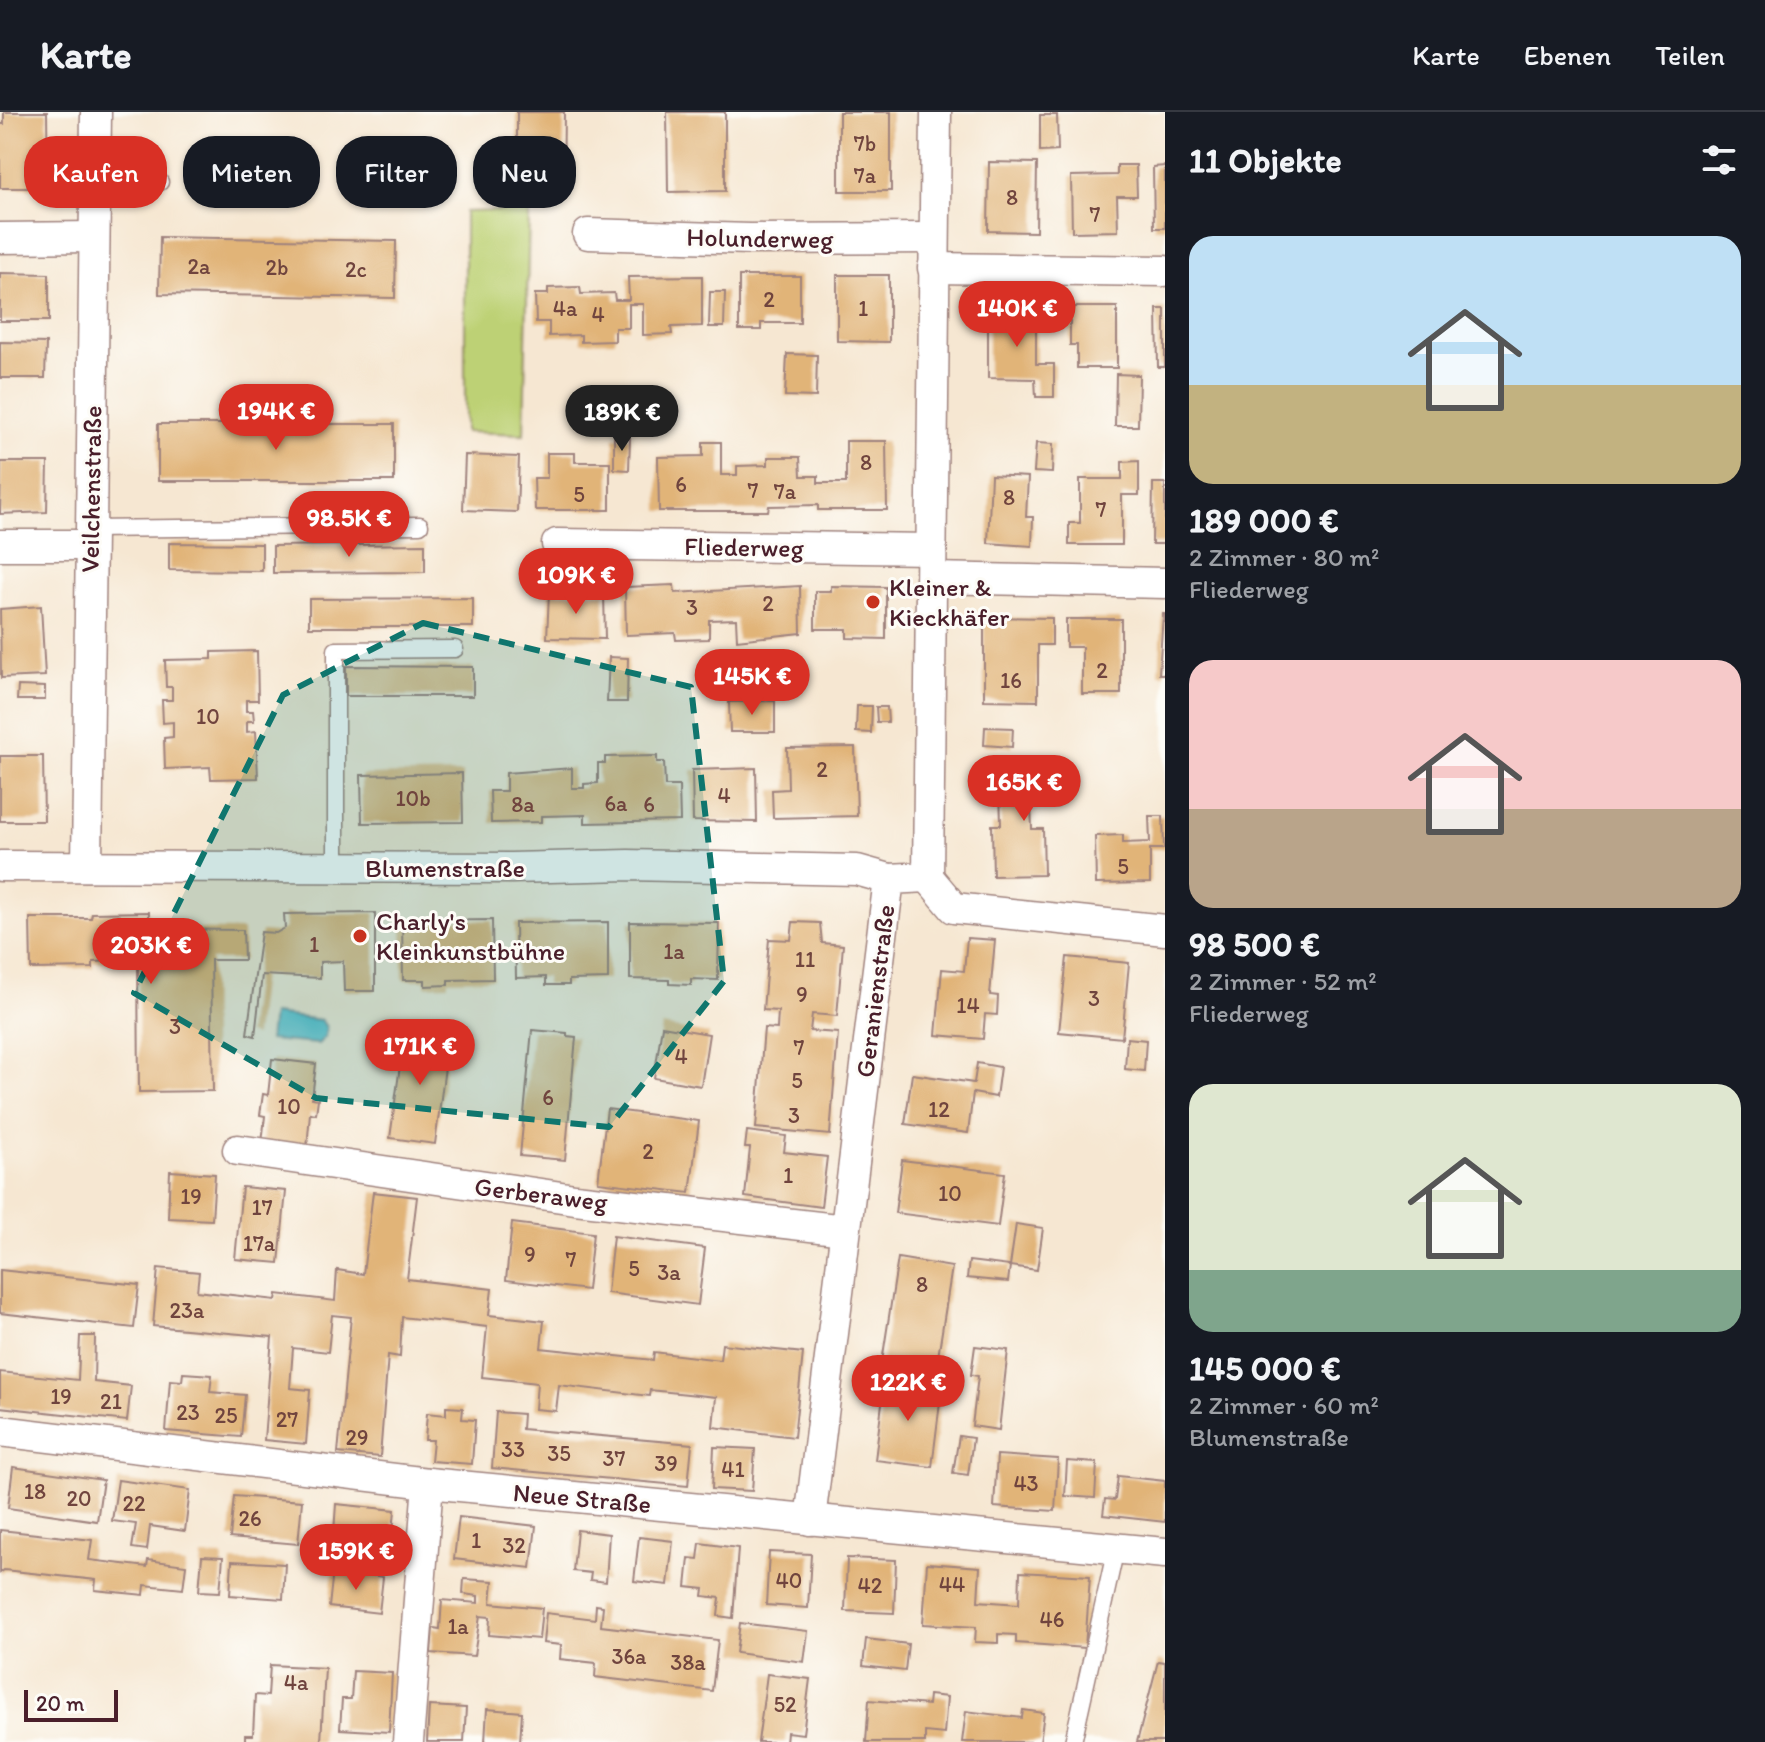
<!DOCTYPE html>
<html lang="de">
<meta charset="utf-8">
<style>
body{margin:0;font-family:Itim,sans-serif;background:#20242c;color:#f1f3f6;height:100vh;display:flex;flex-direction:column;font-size:30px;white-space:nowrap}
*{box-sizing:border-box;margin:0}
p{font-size:26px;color:#9ea1a6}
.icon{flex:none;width:44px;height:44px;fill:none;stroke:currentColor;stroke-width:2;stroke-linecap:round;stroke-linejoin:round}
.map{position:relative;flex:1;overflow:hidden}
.side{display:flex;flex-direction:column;background:#171b24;width:600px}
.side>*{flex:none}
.hud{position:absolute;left:24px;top:24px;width:760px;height:72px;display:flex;gap:16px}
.scale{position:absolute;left:24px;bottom:20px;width:94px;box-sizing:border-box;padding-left:8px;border:4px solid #4a1f2b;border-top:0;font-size:22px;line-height:28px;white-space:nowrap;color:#4a1f2b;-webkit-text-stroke:6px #fdfcf7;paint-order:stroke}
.price{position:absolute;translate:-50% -68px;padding:0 18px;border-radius:28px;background:#d93025;color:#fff;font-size:26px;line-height:52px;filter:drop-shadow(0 2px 4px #0008)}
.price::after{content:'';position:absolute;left:50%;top:48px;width:24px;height:18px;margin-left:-12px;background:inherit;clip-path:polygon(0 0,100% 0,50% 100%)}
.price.active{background:#222;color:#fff}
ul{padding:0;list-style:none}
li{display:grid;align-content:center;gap:16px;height:424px;padding:0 24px}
li span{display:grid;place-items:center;height:248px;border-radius:24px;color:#555}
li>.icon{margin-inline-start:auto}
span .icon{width:144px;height:144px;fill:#fffc;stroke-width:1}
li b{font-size:34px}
h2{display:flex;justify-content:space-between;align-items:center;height:96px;padding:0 24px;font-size:34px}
.tag{padding:0 28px;border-radius:32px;background:#171b24;box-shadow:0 2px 6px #0004;font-size:28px;line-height:72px}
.tag.active{background:#d93025;color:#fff}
header{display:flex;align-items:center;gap:48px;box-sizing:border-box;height:112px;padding:0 40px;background:#171b24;border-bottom:2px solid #363941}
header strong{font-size:38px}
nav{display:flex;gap:44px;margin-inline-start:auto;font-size:28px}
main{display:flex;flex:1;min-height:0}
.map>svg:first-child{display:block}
.green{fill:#bdd174;stroke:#847850;stroke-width:2}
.water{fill:#52bdce;stroke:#4e6e7c;stroke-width:2}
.building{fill:#e1b478}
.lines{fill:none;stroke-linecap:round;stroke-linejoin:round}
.lane-casing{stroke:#a0837e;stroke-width:19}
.street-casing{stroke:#a0837e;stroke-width:33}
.lane{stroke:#fff;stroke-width:16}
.street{stroke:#fff;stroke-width:30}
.marked{fill:#0f766e;fill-opacity:0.2;stroke:#0f766e;stroke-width:6;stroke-dasharray:16 10;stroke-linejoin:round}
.poi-dot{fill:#c8321e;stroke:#fdfcf7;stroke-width:3}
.labels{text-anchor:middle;stroke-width:6;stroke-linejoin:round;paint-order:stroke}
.number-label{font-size:22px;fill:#70443e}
.street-label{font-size:26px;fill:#4a1f2b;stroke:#fdfcf7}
.poi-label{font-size:26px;fill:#4a1f2b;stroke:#fdfcf7;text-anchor:start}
</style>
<header>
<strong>Karte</strong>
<nav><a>Karte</a><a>Ebenen</a><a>Teilen</a></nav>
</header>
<main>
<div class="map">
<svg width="1165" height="1630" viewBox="0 0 1165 1630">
<rect width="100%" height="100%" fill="#fdfcf7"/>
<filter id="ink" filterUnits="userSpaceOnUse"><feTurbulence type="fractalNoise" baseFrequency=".0125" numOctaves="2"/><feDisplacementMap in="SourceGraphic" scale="16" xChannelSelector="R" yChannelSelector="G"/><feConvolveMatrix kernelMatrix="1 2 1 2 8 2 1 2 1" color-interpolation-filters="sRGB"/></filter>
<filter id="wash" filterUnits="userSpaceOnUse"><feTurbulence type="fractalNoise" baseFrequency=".006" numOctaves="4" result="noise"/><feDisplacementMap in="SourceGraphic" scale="32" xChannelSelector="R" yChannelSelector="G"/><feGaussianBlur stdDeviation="1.8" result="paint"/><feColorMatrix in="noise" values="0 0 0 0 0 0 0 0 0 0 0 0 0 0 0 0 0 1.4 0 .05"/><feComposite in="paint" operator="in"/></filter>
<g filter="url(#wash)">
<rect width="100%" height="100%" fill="#f6e7d2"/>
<path class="green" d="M529 98 524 322 465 320V100Z"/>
<path class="water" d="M272 902 321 908 326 915 325 925 318 932 269 928Z"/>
<g id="blocks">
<g class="building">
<path d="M4 0H47L48 76H0V12H4Z"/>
<path d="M517 0H564L563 81 517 82Z"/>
<path d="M667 0H725V79L668 80Z"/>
<rect x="839" y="0" width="52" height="79"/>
<path d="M1040 3H1057L1058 39 1040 40Z"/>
<path d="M989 50 1037 51 1036 120 988 119Z"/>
<path d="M1117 53H1136L1137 84H1117L1118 119 1072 120 1071 64 1117 63Z"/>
<path d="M1165 54V116H1154L1153 55Z"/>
<path d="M160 125 396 129 395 186 159 182Z"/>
<path d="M0 161 49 162V209H0Z"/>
<path d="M837 163H889V230L837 229Z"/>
<path d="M702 164V214L671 215 672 222 643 223V192H629V216H615V229L581 230V223L549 224V210H536L535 182H548V176L580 175 581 182 614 181 615 188H629L628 165Z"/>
<path d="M739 164H800V211H761V218H739Z"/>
<path d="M710 180H725L724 215H709Z"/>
<path d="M1070 195H1117V256H1077V233H1070Z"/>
<path d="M988 196H1036V252H1054V285H1036L1035 267 988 266Z"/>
<path d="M1157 197H1165V255H1158Z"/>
<path d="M0 230 46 231 45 266H0Z"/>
<path d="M787 242 817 243 816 285 785 284Z"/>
<path d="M1116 262 1139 263 1138 314H1115Z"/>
<rect x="158" y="312" width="236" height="57"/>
<path d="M614 325 630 326 629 358 614 357Z"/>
<path d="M846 329H886L887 398H818V393L769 394 768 399H659L658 345 703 344V330H721V363H737V354L768 353V345H800L801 364H818V371H846Z"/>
<path d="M1036 331 1053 332 1052 361 1034 360Z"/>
<path d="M547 341H575V350H610V398H535L534 366H547Z"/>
<path d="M465 343 519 345 517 400 463 398Z"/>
<path d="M1139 349V383H1122V433H1069V411H1080V367H1122V350Z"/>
<path d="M1 350H48L47 400 0 402Z"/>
<path d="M991 363 1028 365 1026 405H1033L1032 434 988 431Z"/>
<path d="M1153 371H1165V432H1152Z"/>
<path d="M169 431 262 432V459L169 458Z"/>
<path d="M425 432V460L273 461V434Z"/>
<path d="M674 473 675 481 800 474 801 521 737 528 736 507 709 508V527L676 528 675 521 626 523 625 475Z"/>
<path d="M831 474 886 475V527L847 526V517H815V479H831Z"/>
<path d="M549 481H604L605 527 547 526Z"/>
<path d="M473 486V515H309V487Z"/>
<path d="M41 494 45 564 1 566 0 497Z"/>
<path d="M1163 502H1165V562H1159Z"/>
<path d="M984 505 1052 506V533H1038V589L984 588Z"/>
<path d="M1066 507H1121V582H1082V535H1066Z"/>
<path d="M257 539 258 588H246V599H253L254 609H247V620L256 619 258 666 211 667 210 655 165 657 164 626 173 625V610L163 611 162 588H172V575H166L165 548 212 547V540Z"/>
<path d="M609 545 628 546 627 590H607Z"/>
<path d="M346 554 473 555V584H346Z"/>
<path d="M18 574 45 575V588H17Z"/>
<path d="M775 589V620H730L729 590Z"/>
<path d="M857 594H872L871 621 856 620Z"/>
<path d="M876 595H887L888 610H877Z"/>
<path d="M985 615 1013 616 1012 635 984 633Z"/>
<path d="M855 635 857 704 773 706 772 678 788 677 787 636Z"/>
<path d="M0 644H43L44 709H0Z"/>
<path d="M657 644V650H664L665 674H679L680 709 585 711V703L541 704V710L491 711 490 679H506V661L572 656V676H584V672L598 671V651H605V645Z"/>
<path d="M1057 647 1058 695H1031L1032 717H1043L1044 763 993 764 992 713H1001L1000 678 1030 677 1029 648Z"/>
<path d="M756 656 757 710 693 709 692 658Z"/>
<path d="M462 661 463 710 362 711 361 663Z"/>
<path d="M1149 704H1163L1164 737H1150V771L1096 772 1095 724 1123 723V731L1150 730Z"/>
<path d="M149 800V817L243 818 244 848H211L213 979 139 980 138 848 93 850V856L31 857 30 806H91L92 801Z"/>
<path d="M375 801V879H344L343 849 320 850V866L262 863 255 924 247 922 261 820 276 821 285 816 284 802Z"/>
<path d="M492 808 493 867 448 868V873L425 874V868H403L402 809Z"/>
<path d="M608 810V867L569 868V873H546V865L516 866 515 811Z"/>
<path d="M630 810 719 811 718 868 691 867V873L669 872V868L630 867Z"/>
<path d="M793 810 820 811 822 831 843 833 837 904 812 902 810 919 838 921 830 1023 756 1016 764 916 777 917 778 899 763 898 769 827 791 828Z"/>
<path d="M967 826 995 828 990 883 998 884 997 903 985 902 983 927 936 923 942 857 964 859Z"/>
<path d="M1067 845 1129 851 1122 926 1059 920Z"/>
<path d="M662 914 709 922 701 974 654 966Z"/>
<path d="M405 918 449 924 435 1032 390 1026Z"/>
<path d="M532 918 567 921V924L576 925 565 1048 520 1044Z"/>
<path d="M1127 926 1146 928 1144 959 1125 957Z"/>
<path d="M272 947 316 952 312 986 318 987 316 1002 310 1001 307 1036 262 1031 265 1004 260 1003 263 982 268 983Z"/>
<path d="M977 951 1000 955 996 985 973 981 968 1021 905 1012 912 962 974 971Z"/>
<path d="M607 997 699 1009 690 1081 598 1070Z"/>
<path d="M747 1019 786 1024 784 1040 827 1045 821 1095 745 1085 750 1036H745Z"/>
<path d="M902 1048 1005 1061 998 1114 895 1101Z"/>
<path d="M170 1059 215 1062 212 1108 168 1106Z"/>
<path d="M242 1075 286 1079 279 1151 235 1147Z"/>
<path d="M373 1080 417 1085 407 1167 492 1177 489 1203 544 1209 541 1236 653 1248 654 1240 720 1248 722 1232 803 1241 794 1325 713 1315 716 1285 650 1278 649 1284 559 1273 556 1299 535 1297 537 1271 482 1265 487 1215 402 1205 400 1245 388 1243 380 1345 338 1341 351 1205 332 1203 328 1240 293 1236 290 1276 310 1278 306 1332 264 1328 272 1225 153 1214 158 1156 199 1160 197 1179 276 1188 277 1182 335 1189 337 1158 363 1162Z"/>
<path d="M512 1111 593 1121 587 1178 506 1168Z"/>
<path d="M1016 1112 1043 1116 1037 1158 1010 1154Z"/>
<path d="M613 1124 705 1136 698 1193 607 1181Z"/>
<path d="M898 1146 952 1155 936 1258 882 1250Z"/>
<path d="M969 1149 1010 1154 1008 1170 967 1166Z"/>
<path d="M0 1158 139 1173 134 1216 0 1201Z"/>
<path d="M80 1224H95L94 1270 131 1274 127 1309 0 1295V1260L78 1268Z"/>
<path d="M975 1234 1008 1238 999 1318 972 1314 978 1264 971 1263Z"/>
<path d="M183 1261 212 1263 210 1280 245 1283 241 1325 166 1319 170 1268 182 1269Z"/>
<path d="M885 1267 942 1274 932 1355 875 1348Z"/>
<path d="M446 1295 463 1296 462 1307 475 1308 472 1352 431 1349 433 1328H425L427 1301 446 1303Z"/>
<path d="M496 1300 523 1302 522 1317 692 1332 688 1374 492 1356Z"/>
<path d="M959 1324 973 1326 968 1363 953 1361Z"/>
<path d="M714 1335 755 1337 752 1379 712 1377Z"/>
<path d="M997 1343 1058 1347 1055 1399 994 1395Z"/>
<path d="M1067 1349 1097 1351 1095 1386 1065 1384Z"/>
<path d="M13 1355 103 1368 97 1409 8 1396Z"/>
<path d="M1118 1364 1165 1369V1410L1103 1403 1105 1387 1115 1388Z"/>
<path d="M118 1368 190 1378 185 1419 150 1414 147 1438 132 1436 136 1412 112 1409Z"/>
<path d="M234 1384 302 1389 298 1432 230 1426Z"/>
<path d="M336 1392 395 1398 391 1441 333 1435Z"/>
<path d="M459 1405 536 1414 531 1456 454 1447Z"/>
<path d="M0 1418 92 1428 89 1448 147 1455 148 1448 186 1453 183 1477 145 1473 144 1483 95 1478 96 1468 4 1458 0 1461Z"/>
<path d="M577 1418 609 1422 606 1470 590 1468 591 1461 573 1459Z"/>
<path d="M639 1425 673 1429 668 1473 634 1469Z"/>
<path d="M700 1431 738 1436 733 1506 718 1504 720 1486 703 1484 704 1477 686 1475 689 1446 698 1447Z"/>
<path d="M769 1440 811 1442 808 1496 766 1493Z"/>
<path d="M202 1444 223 1445 220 1480 199 1479Z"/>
<path d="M847 1446 896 1448 894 1501 845 1499Z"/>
<path d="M232 1449 285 1452 283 1487 230 1483Z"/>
<path d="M927 1451 980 1455 978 1489 1019 1492 1020 1460 1090 1464 1085 1536 1016 1531V1523L998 1522V1531L975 1530 976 1515 923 1512Z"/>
<path d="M333 1458 383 1465 379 1501 329 1495Z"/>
<path d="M464 1467 493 1469 491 1491 542 1496 539 1527 489 1523 490 1505 480 1504 474 1544 431 1541 433 1516 440 1517 442 1488 478 1491V1484L463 1482Z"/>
<path d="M596 1493 603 1494 601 1514 718 1528 712 1579 595 1565 596 1551 560 1547 561 1533 543 1531 546 1501 595 1507Z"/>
<path d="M740 1511 808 1519 804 1550 736 1541Z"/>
<path d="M866 1527 908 1532 905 1559 863 1554Z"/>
<path d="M1158 1549 1165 1550V1630H1137Z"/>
<path d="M270 1553 325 1556 321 1630H245V1623H253L255 1583 268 1584Z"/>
<path d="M353 1559 392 1561 389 1620 340 1617 342 1587H351Z"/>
<path d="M767 1562 810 1567 803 1622 787 1620 786 1630H758Z"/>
<path d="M929 1583 947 1585 944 1622 925 1620V1630H866L869 1588 928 1593Z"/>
<path d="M429 1594 466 1596 464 1630H427Z"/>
<path d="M487 1597 522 1600 520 1630H485Z"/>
<path d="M1023 1598 1044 1601 1040 1630H962L966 1599 1022 1606Z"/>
</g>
</g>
</g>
<g filter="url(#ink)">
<use href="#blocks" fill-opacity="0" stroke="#a0837e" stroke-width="2"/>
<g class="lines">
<g class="lane-casing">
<g id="lane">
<path d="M95 69 160 70"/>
<path d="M90 417 420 413"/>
<path d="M336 755V538L455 537"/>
<path d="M1073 1630 1116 1436"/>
</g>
</g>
<g class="street-casing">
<g id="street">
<path d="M588 122 750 127 933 126"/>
<path d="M0 126 94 125"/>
<path d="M933 156 1165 159"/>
<path d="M557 432 931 437"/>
<path d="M0 433H90"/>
<path d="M932 466 1165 471"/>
<path d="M0 754 511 756 628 753 857 758 889 767"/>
<path d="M87 754 96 0"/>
<path d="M928 765 954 796 1165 818"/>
<path d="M238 1038 575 1087 845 1118"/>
<path d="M0 1319 428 1371 1165 1441"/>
<path d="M810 1408 889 767 928 765 936 0"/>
<path d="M408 1630 428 1371"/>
</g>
</g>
<use href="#lane" class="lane"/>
<use href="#street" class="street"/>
</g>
</g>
<path class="marked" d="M423 511 691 575 724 869 609 1015 316 986 134 881 283 583Z"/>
<g class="poi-dot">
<circle cx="873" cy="490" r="8"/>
<circle cx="360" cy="824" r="8"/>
</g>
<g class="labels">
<g class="number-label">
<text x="865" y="39">7b</text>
<text x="865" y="71">7a</text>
<text x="1012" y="93">8</text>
<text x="1095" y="110">7</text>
<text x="199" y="162">2a</text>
<text x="277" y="163">2b</text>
<text x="356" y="165">2c</text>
<text x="769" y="195">2</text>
<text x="565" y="204">4a</text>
<text x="863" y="204">1</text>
<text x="598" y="210">4</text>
<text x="866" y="358">8</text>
<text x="681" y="380">6</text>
<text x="753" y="386">7</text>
<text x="785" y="387">7a</text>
<text x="579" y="390">5</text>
<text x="1009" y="393">8</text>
<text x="1101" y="405">7</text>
<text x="768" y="499">2</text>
<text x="692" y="503">3</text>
<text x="1102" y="566">2</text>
<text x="1011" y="576">16</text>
<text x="208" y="612">10</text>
<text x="822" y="665">2</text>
<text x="724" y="691">4</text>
<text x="413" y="694">10b</text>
<text x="616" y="699">6a</text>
<text x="523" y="700">8a</text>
<text x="649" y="700">6</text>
<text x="1123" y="762">5</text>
<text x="314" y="840">1</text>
<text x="674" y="847">1a</text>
<text x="805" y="855">11</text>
<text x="802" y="890">9</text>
<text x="1094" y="894">3</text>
<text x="968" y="901">14</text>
<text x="175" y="922">3</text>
<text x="799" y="943">7</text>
<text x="681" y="952">4</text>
<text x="797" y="976">5</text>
<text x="548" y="993">6</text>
<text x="289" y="1002">10</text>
<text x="939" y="1005">12</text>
<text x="794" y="1011">3</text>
<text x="648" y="1047">2</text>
<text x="788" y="1071">1</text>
<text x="950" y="1089">10</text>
<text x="191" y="1092">19</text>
<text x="262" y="1103">17</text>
<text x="259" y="1139">17a</text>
<text x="530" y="1150">9</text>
<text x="571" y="1155">7</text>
<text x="634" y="1164">5</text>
<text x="669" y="1168">3a</text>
<text x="922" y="1180">8</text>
<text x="187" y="1206">23a</text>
<text x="61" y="1292">19</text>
<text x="111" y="1297">21</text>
<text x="188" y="1308">23</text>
<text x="226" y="1311">25</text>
<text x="287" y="1315">27</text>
<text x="357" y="1333">29</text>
<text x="513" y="1345">33</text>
<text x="559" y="1349">35</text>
<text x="614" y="1354">37</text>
<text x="666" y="1359">39</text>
<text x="733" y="1365">41</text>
<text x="1026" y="1379">43</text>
<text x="35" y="1387">18</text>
<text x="79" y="1394">20</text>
<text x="134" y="1399">22</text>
<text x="250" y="1414">26</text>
<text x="476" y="1436">1</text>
<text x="514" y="1441">32</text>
<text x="789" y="1476">40</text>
<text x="952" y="1480">44</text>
<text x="870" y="1481">42</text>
<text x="1052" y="1515">46</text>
<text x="458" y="1522">1a</text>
<text x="629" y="1552">36a</text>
<text x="688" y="1558">38a</text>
<text x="296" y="1578">4a</text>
<text x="785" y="1600">52</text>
</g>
<g class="street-label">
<text transform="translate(760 126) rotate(1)" y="9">Holunderweg</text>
<text transform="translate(91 377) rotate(-89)" y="9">Veilchenstraße</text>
<text transform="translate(744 435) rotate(1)" y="9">Fliederweg</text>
<text x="445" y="765">Blumenstraße</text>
<text transform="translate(875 879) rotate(-83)" y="9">Geranienstraße</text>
<text transform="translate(541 1082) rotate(7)" y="9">Gerberaweg</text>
<text transform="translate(582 1386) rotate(5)" y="9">Neue Straße</text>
</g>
<g class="poi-label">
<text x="889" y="484">Kleiner &amp;<tspan x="889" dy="30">Kieckhäfer</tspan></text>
<text x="376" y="818">Charly's<tspan x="376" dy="30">Kleinkunstbühne</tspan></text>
</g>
</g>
</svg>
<div class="scale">20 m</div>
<b class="price" style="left:1017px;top:237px">140K €</b>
<b class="price" style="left:276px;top:340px">194K €</b>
<b class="price active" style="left:622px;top:341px">189K €</b>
<b class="price" style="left:349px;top:447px">98.5K €</b>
<b class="price" style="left:576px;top:504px">109K €</b>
<b class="price" style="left:752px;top:605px">145K €</b>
<b class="price" style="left:1024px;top:711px">165K €</b>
<b class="price" style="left:151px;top:874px">203K €</b>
<b class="price" style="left:420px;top:975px">171K €</b>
<b class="price" style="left:908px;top:1311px">122K €</b>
<b class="price" style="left:356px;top:1480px">159K €</b>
<div class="hud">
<a class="tag active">Kaufen</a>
<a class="tag">Mieten</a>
<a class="tag">Filter</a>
<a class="tag">Neu</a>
</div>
</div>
<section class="side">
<h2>11 Objekte<svg class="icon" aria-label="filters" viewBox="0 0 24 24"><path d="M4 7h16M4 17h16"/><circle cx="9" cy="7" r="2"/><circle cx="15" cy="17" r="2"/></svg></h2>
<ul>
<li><span style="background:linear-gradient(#bfe0f5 60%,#c2b280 0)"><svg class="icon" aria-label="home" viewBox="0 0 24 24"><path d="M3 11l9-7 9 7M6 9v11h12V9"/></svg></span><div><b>189 000 €</b><p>2 Zimmer · 80 m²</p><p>Fliederweg</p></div></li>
<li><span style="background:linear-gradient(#f6c9c9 60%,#b9a48a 0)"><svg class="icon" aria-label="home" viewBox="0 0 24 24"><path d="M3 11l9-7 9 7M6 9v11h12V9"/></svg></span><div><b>98 500 €</b><p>2 Zimmer · 52 m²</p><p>Fliederweg</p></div></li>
<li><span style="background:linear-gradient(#dfe7d0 75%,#7fa58c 0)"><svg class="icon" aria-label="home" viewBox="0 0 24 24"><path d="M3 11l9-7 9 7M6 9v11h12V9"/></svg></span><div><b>145 000 €</b><p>2 Zimmer · 60 m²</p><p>Blumenstraße</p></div></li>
</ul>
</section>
</main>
